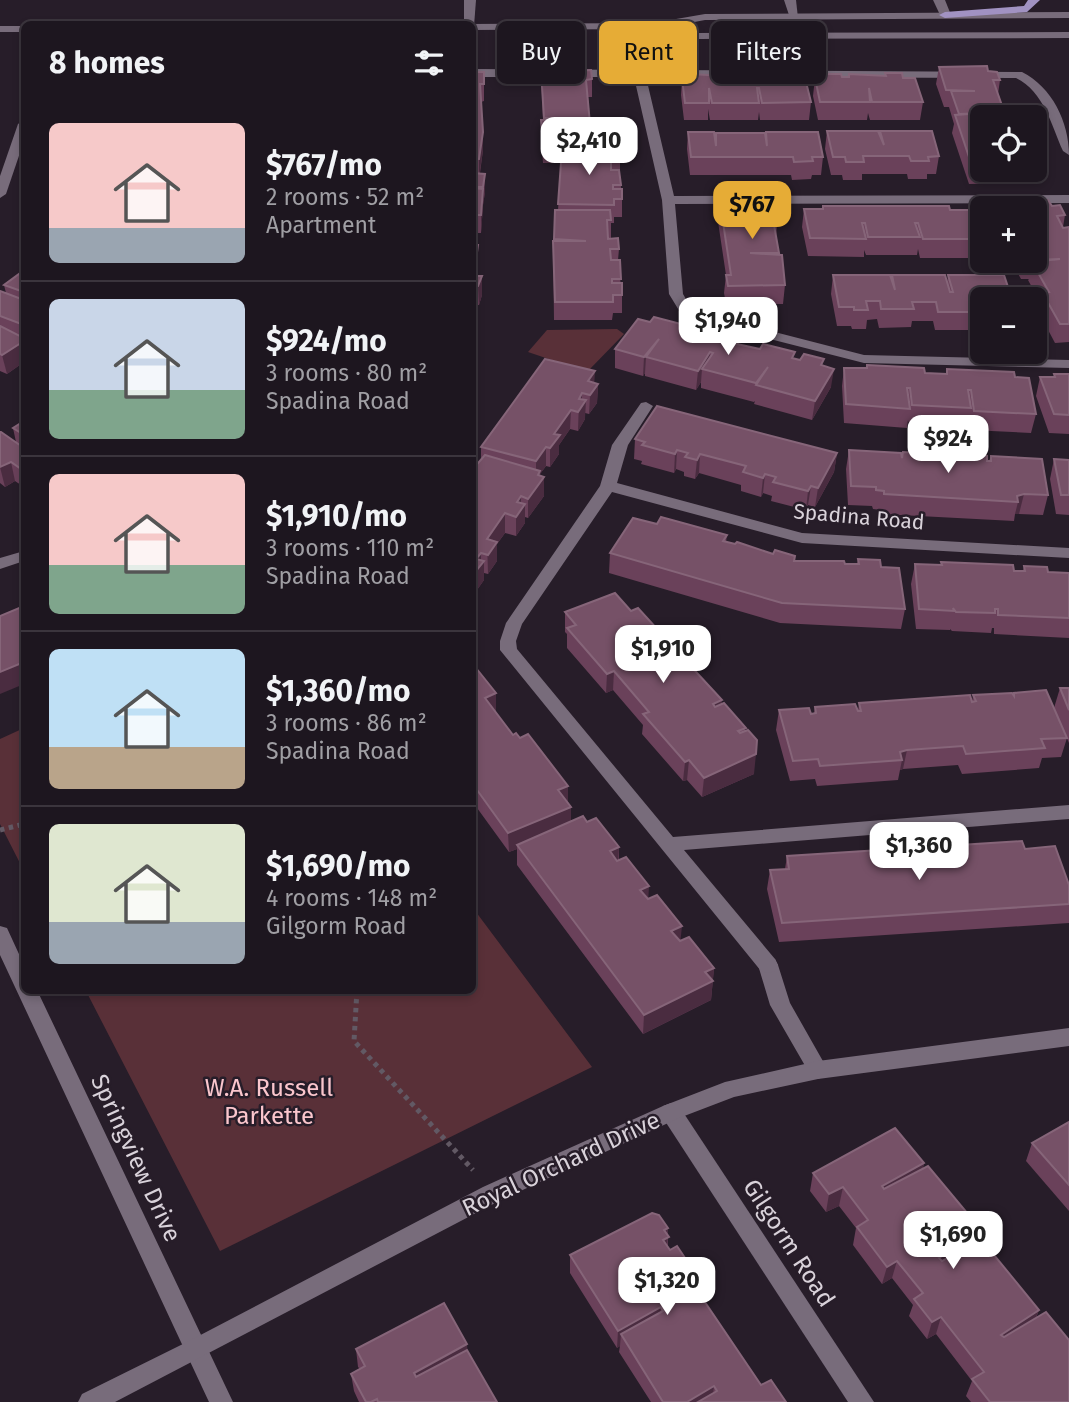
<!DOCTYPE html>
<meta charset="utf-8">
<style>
body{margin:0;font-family:"Fira Sans",sans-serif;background:#2a232c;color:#f1f3f6;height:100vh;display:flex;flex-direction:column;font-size:26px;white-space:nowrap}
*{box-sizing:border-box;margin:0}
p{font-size:23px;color:#a09fa4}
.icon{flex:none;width:38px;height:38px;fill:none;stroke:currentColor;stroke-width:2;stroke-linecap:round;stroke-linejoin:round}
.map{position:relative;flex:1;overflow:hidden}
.side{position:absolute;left:21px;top:21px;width:455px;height:973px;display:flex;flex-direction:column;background:#1d161f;border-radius:10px;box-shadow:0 4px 10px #0003,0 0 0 2px #3b353d}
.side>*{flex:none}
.hud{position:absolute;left:497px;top:21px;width:466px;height:63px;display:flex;gap:14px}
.tools{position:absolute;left:970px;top:105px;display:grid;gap:14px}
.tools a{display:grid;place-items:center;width:77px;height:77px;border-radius:10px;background:#1d161f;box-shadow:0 4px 10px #0003,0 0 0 2px #3b353d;font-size:35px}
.price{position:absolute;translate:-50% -60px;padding:0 16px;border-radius:14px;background:#fff;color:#222;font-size:23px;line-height:46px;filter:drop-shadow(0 2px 4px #0008)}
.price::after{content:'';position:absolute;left:50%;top:42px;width:21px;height:16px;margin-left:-10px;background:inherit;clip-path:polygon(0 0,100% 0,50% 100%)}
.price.on{background:#e6ac36;color:#111}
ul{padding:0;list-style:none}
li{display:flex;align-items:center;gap:21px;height:175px;padding:0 28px}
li+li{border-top:2px solid #3b353d}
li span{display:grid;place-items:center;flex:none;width:196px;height:140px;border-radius:10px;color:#555}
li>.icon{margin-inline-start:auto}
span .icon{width:84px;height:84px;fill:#fffc;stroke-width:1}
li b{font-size:30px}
h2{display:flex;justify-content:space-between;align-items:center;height:84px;padding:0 28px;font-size:30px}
.tag{padding:0 24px;border-radius:10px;background:#1d161f;box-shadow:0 4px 10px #0003,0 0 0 2px #3b353d;font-size:24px;line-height:63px}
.tag.on{background:#e6ac36;color:#111}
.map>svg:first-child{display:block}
.green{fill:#593038}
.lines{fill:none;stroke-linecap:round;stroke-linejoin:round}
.path-far1{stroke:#625964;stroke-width:3.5;stroke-dasharray:2.5 2.5;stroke-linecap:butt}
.path{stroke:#625964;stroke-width:5;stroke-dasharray:4.5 4.5;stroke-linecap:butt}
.lane{fill:#786c7b;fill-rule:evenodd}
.street{fill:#786c7b;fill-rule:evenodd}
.secondary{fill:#786c7b;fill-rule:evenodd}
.primary{fill:#a192c2;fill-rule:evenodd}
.wall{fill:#6a415a}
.shaded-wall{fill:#4a2c40}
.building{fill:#765167;stroke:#866579;stroke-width:2}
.labels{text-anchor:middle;stroke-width:5;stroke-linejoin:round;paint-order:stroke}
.street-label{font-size:21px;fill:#d9d2da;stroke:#271d29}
.near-park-label{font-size:24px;fill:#fbc6cd;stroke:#271d29}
.near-street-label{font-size:24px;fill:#d9d2da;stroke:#271d29}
</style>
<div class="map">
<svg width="1069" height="1402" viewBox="0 0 1069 1402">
<rect width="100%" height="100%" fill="#271d29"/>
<g class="green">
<path d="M617 329 624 334 587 372 528 352 547 330Z"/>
<path d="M24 728V871L0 824V739Z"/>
<path d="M473 908 592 1067 220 1251 86 991 472 990Z"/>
</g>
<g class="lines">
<path class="path-far1" d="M24 57 20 65 24 67"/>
<g class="path">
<path d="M0 830 24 824"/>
<path d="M357 990 354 1041 473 1170"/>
</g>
<g class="lane">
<path d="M464 0H476L474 26 464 24Z"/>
<path d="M784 0H796L798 18H790Z"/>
<path d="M933 0H945L951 15 949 17H941Z"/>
<path d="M768 957 775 959 778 965 790 1003 828 1070 825 1076 818 1079 811 1076 770 1005 758 965 761 959Z"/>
</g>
<g class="street">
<path d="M472 69 1022 72C1052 87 1069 122 1069 155L1063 151C1051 124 1044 92 1016 78L646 77 674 196 1069 195V203L675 204 683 294 693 311 864 355 1069 360V368L864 363 683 317 669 294 662 200 634 77H472Z"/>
<path d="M24 120V141L6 194 0 198V176L18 124Z"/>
<path d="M646 402 653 406 628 445 617 483 802 533 1069 548V558L802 543 612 492 522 624 516 641 517 649 673 837 1069 805V819L684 850 775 959 778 965 775 971 768 973 761 971 500 650V641L506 623 600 486 612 445 641 403Z"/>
<path d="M24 551V561L0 569V558Z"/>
<path d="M0 926 7 928 24 965V990H37L233 1402H209L0 955Z"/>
<path d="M671 1103 679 1106 874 1402H848L663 1118 660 1112 663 1106Z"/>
</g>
<g class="secondary">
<path d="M1069 12V18L705 20 668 27 694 33 1069 32V38L694 39 654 29 472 30V24H468L653 23 705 14Z"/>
<rect x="0" y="26" width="24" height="6"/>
<path d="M1069 1028V1046L818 1079 734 1097 679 1118 499 1201 115 1402H78L82 1394 189 1341 483 1187 663 1106 725 1082 818 1061Z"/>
</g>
<path class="primary" d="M1028 0H1040L1027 12 945 18 939 15 945 12 1024 6Z"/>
</g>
<g class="wall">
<path d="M939 67 988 71 1000 80 998 94 982 117V170H1028L1027 177H1022L1021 183 969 184 952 133 954 124 949 107H944L936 84Z"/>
<path d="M541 71 592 79V97H588L591 135H595L596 149 613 157 620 156V175L622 199V217H614V223H611V238L619 249 618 260 622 295V313H613L612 320H554L553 241H554L555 210H558L561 163H543L541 138V120H543Z"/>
<path d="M472 72H484V101L481 102 483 150 480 173 485 192 483 205 481 233H472Z"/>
<path d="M885 73 903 78 923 102 920 120H870L868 113 867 120H818L813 96 815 78H823L824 74 848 77 849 74 885 76Z"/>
<path d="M691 74 739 77V74L776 77V74L794 78 811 102 809 120H760L759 112 758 120H710L708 109V120H684L681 95 682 78H691Z"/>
<path d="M827 131 880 134V131L939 156 936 174H927V179H908L907 174H862V180H843L842 175H831L825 149Z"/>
<path d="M688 132 716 142 765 137 766 132 823 157 821 175H812L811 179 792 180 791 175H690L687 149Z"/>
<path d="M719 196 777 225 776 237 785 285 783 304H726L724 293 726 275 717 215Z"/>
<path d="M995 203 1052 206 1065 215 1063 227H1069V342L1055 343 1038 311 1040 302 1028 280 1029 279H1021L1011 261H1034V208H994Z"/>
<path d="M823 206 950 210 978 239 975 258H920L918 249 917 255H866L864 250V257L808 256 802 227 804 209H822Z"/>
<path d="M472 245 478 263 476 276H482V295L479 305H472Z"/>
<path d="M833 275 891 279 892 275 947 283 948 275 982 299V329H979L978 324H971L970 330H935L933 321H912L911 327 879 328 877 319 867 320 866 329H852L851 326H837L831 294Z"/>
<path d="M24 276V362L7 374 0 371V291L6 293 4 285Z"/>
<path d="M650 322 685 325V331L704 336 740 338 739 344 823 366 831 387 812 420 754 404 755 401 754 402 701 388V382L696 390 645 376V373L643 376 615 368V349Z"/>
<path d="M867 365 925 373 946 374 947 369 1015 377 1036 414 1031 433 970 430 968 419 967 427 909 424 908 420 907 428 844 423 842 386 844 368H866Z"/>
<path d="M1054 374H1069V434L1049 433 1036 396 1040 377H1054Z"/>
<path d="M594 383 598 384 597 403 589 414 585 413V419L578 431 570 429 559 445V454L550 467 546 466 540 474 544 496 528 518 525 517V523L516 536 505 533 497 544V561L488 574 484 573V580L472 597 481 459V447Z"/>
<path d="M24 421V487L15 481 5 487 0 483V432L16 442 13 428Z"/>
<path d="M635 439 837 453 834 472 815 507 808 505 806 510 771 501 772 496 763 493 761 497 741 491V485L699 473 695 479 684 476V472L676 469 674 473 641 464 642 461 634 459Z"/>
<path d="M849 450 902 458 950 460 951 454 987 461H989L991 456 1048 495 1043 515 1019 514H1015L1014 521 881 514V510L873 509 872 506 848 505 846 469Z"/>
<path d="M1054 459 1069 460V515L1056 514 1050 479Z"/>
<path d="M657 524 727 535 726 542 795 561 857 564 858 559 881 567 905 609 901 629 780 623 609 573 610 553Z"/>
<path d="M941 562 1014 571H1023L1024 566 1048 572 1069 573V638L994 634V628H992L991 633 952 631 950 629V630L916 629 911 584 915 564 941 565Z"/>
<path d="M631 611 659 634 722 700 721 704 746 731 754 774 702 797 687 780 683 781 642 734 643 725 613 690 606 693 567 648V634L565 632V612Z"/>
<path d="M472 663 496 712 513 735 520 738 568 786V802L571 807V821L587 822 619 847V860L681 940 714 968 711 1000 643 1034 517 865V849L509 852 472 801Z"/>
<path d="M1060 688H1069V743L1054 708Z"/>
<path d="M973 695H1014L1067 738 1061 757 1042 758 1039 768 962 774 958 765 903 769 900 770 898 780 817 786 815 779 790 781 776 730 779 710 811 714 814 713 815 707 858 711 859 703 972 702Z"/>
<path d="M1025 849 1069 885V923L779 942 767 889 770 870 785 869 787 856Z"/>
<path d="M1069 1122V1211L1026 1161 1032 1143Z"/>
<path d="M924 1163 923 1168 1039 1310 1036 1318 1069 1402H971L966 1396 972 1381 936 1334 927 1339 909 1316 913 1305 892 1278 882 1284 853 1245 856 1228 839 1206 826 1212 810 1191 813 1173Z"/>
<path d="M668 1228V1247L670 1250 693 1270 692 1283 761 1385 786 1402H651L619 1352 620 1346 617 1348 570 1273V1255Z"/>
<path d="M356 1349 468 1352 497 1402H359L354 1391 351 1374 360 1369 358 1367Z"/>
</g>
<g class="shaded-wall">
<path d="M483 132V150L479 177V159Z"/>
<path d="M485 174V192L483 205V187Z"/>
<path d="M483 189V207L481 233V215Z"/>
<path d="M478 245V263L476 279V260Z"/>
<path d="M482 276V295L479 305 478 286Z"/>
<path d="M659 339 646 357 645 373 643 376 644 357Z"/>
<path d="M24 341V362L7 374 2 355Z"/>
<path d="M710 352 709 370 702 369 701 382 696 390 698 371Z"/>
<path d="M834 369 831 387 812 420 815 401Z"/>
<path d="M595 371 594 389 598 384 597 403 589 414 590 395 588 381Z"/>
<path d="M582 393V406L586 400 585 419 578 431 579 399Z"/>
<path d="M571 410 570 429 559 445V454L550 467V448L554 434Z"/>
<path d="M546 447V466L540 474V482L544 477V496L528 518V499L536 480V461Z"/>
<path d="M677 450 676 469 674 473 675 454Z"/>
<path d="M837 453 834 472 815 507 818 488Z"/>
<path d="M700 454 699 473 695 479 697 460Z"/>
<path d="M11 462 15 481 5 487 0 467Z"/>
<path d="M765 474 763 493 761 497 763 478Z"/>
<path d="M811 486 808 505 806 510 808 491Z"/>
<path d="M1024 494 1019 514H1015L1018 502 1017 496Z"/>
<path d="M521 496V509L525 504V523L516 536V517L517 502Z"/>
<path d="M505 513V533L497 544V561L488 574 487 539Z"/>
<path d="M481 553V565L484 561V580L472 597V576L476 559Z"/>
<path d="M24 662V684L0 694V672Z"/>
<path d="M614 671 613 690 606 693 607 674Z"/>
<path d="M496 693V713L485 698Z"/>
<path d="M722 700 720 720 713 704Z"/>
<path d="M907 750 903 769 900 770 902 760 900 752Z"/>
<path d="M756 754 754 774 702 797 704 778Z"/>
<path d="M689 760 687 780 683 781 685 762Z"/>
<path d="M568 786V805L558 790Z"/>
<path d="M571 807V826L517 845V849L509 852 508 833Z"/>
<path d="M619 847 618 866 610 851Z"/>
<path d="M649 886 648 905 640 890Z"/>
<path d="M682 926 680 945 671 931Z"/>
<path d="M714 968 711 1000 643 1034 644 1015 705 972Z"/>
<path d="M924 1163 919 1182 878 1204 882 1186Z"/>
<path d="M843 1187 839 1206 826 1212 829 1194Z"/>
<path d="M668 1228 667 1255 662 1258 664 1230Z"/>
<path d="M983 1232 977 1250 934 1275 939 1258Z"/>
<path d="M897 1261 892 1278 882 1284 887 1267Z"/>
<path d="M693 1270 691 1287 686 1274Z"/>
<path d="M661 1307 659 1325 621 1334 620 1346 617 1348 618 1331Z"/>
<path d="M1039 1310 1032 1327 995 1352 1001 1335Z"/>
<path d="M941 1317 936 1334 927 1339 932 1322Z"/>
<path d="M467 1344 468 1362 416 1390 414 1373Z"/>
<path d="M714 1386 712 1402H687Z"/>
</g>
<g class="building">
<path d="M987 66 988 71 997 72 1000 80H993L1006 117H982V166H972L955 115 984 113 959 114 951 91H975L946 90 939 67Z"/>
<path d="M591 70 592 79 586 80 591 135H595L596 144 543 145 541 120 570 118H544L541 71Z"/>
<path d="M472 72H484V84H480L483 132 479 159H472Z"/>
<path d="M885 73H902L903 78H915L923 102H872L869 88 870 102H820L815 78H825L824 74H841L842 77H849V74L886 76Z"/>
<path d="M691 74 740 77 739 74H770L771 77H777L776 74H793L794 78H805L811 102 762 103 759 88H757L759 103H712L709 88V103H685L682 78H692Z"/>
<path d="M827 131H878L884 145 880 131H932L939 156 928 157 929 161H911L909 156H863L864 162H846L845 157H833Z"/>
<path d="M688 132H714L716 146V133H765L767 146 766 132H818L823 157H812L813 161 794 162 793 157H691Z"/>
<path d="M562 149H613V157L620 156V162H611V170H619L621 185H613V189H622V199H614V205L558 204Z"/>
<path d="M472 173 485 174 483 187H472Z"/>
<path d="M472 188 483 189 481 215H472Z"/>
<path d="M719 196H772L777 225H774L779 253H750L782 255 785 285 728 286 726 275H731Z"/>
<path d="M1048 200 1052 206 1060 205 1065 215 1057 216 1063 228 1069 227V324H1060L1042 292H1049L1032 262 1060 259 1034 260V232L1042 231H1034V208H998L995 203Z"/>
<path d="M823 206H949L950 210H969L978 239H923L918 223H915L920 237H868L865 223H862L866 239 810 238 804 209H823Z"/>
<path d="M555 210H610L611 220H607L608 239 618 238 619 249H610L611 260H620L621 279H612V283H622V295H613V302H555L553 241H586L554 239Z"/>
<path d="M472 245H478L476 260H472Z"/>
<path d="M19 274 24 276V292L4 285Z"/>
<path d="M833 275H890L895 290 892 275H945L950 292H953L948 275H1004L1012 299H982V306H972L974 312H938L936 302H912L914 309H881L880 301H866L868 310H854V307H839Z"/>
<path d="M472 276H482L478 286H472Z"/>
<path d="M0 291 24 300V325L0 316Z"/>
<path d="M654 317 685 325 681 330 704 336 708 330 740 338 737 344 760 349 763 344 795 352 792 358 800 360 804 354 824 359 821 365 834 369 815 401 756 385 768 367 756 383 702 369 713 353 710 352 698 371 646 357 659 339 644 357 615 349 638 319 650 322Z"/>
<path d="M0 326 24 338V341L2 355 0 354Z"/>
<path d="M545 359 595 371 588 381 598 384 590 395 582 393 579 399 586 400 578 412 571 410 554 434 560 435 550 448 546 447 536 461 481 447Z"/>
<path d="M867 365 924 368 925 373 947 374V369L1014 372 1015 377 1029 378 1036 414 974 411 971 390H968L971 408 912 405 910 388H907L910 409 846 404 844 368H867Z"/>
<path d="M1054 374H1069V415L1054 414 1040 377H1055Z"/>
<path d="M657 406 837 453 818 488 811 486 808 491 773 482 776 477 765 474 763 478 743 472 746 466 700 454 697 460 685 457 688 453 677 450 675 454 642 445 645 442 635 439Z"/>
<path d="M24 421V435L13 428Z"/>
<path d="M0 432H1L24 448V471L11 462 0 467Z"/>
<path d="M849 450 901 453 902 458 903 452 940 454 941 460H952L951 454 987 456V461H991V456L1042 459 1048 495 1024 494 1017 496 1018 502 884 494V491L876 490V487L851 486Z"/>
<path d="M485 455 540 471 538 475 544 477 528 499 521 496 517 502 525 504 516 517 505 513 487 539 497 542 488 555 481 553 476 559 484 561 472 576V470Z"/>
<path d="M1054 459 1069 460V495H1061Z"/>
<path d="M661 517 727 535 723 541 735 544 737 542 773 554 775 550 795 556 794 561H844L845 564H859L858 559 880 560 881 567 899 568 905 609 782 603 610 553 633 518 657 524Z"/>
<path d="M941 562 1013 565 1014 571H1025L1024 566 1047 567 1048 572 1069 573V618L998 615V609H995V613L956 612 953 608 954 611 919 609 915 564 942 565Z"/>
<path d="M615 593 631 611 638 608 659 631 651 634 652 637 661 634 722 700 713 704 715 707 724 703 746 728 738 731 740 733 748 730 757 740 756 754 704 778 689 760 685 762 643 714 649 712 614 671 607 674 567 628 576 625 565 612Z"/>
<path d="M24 606V662L0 672V616Z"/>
<path d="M472 663 496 693 485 698 513 735 516 733 520 738 528 734 568 786 558 790 571 807 508 833 472 783Z"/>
<path d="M1060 688H1069V710Z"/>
<path d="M1046 690 1067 738 1041 739 1045 748 966 754 963 746 907 750 900 752 902 760 820 766 818 759 793 761 779 710 809 708 811 714 816 713 815 707 855 704 858 711H861L859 703 970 695 972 702 976 701 973 695 1012 693 1014 696V693Z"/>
<path d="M583 816 587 822 596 818 619 847 610 851 617 861 626 857 649 886 640 890 648 899 657 895 682 926 671 931 680 941 689 937 714 968 705 972 713 981 644 1015 517 845Z"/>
<path d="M1022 841 1025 849 1055 846 1069 885V904L782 923 770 870 789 869 787 856Z"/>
<path d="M1069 1122V1185L1032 1143Z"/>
<path d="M895 1128 924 1163 882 1186 884 1189 928 1166 983 1232 939 1258 942 1261 981 1239 1039 1310 1001 1335 1004 1337 1046 1312 1069 1340V1402H990L972 1379 984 1372 977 1363 941 1317 932 1322 914 1299 923 1293 897 1261 887 1267 857 1227 868 1220 843 1187 829 1194 813 1173Z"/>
<path d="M652 1213 659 1215 668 1228 664 1230 669 1237 663 1240 670 1250 677 1246 693 1270 686 1274 761 1385 771 1380 786 1402H698L717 1391 714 1386 687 1402H663L621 1334 663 1311 661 1307 618 1331 570 1255Z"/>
<path d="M444 1303 467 1344 414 1373 416 1377 467 1350 497 1402H378L377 1399 371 1402H366L351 1374 365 1366 356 1349Z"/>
</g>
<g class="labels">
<g class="street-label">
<text transform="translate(859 517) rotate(5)" y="7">Spadina Road</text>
</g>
<g class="near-park-label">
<text x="269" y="1096">W.A. Russell<tspan x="269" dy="28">Parkette</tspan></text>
</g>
<g class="near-street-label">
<text transform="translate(136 1158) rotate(65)" y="8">Springview Drive</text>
<text transform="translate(561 1164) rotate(-25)" y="8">Royal Orchard Drive</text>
<text transform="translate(789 1243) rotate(57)" y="8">Gilgorm Road</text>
</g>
</g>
</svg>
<div class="tools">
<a><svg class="icon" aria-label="locate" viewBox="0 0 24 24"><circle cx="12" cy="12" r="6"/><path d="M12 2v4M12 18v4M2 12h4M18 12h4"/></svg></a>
<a>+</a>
<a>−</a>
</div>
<b class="price" style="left:589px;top:177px">$2,410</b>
<b class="price on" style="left:752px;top:241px">$767</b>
<b class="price" style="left:728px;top:357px">$1,940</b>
<b class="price" style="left:948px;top:475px">$924</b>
<b class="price" style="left:663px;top:685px">$1,910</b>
<b class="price" style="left:919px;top:882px">$1,360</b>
<b class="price" style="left:953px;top:1271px">$1,690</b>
<b class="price" style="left:667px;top:1317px">$1,320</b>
<div class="hud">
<a class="tag">Buy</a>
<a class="tag on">Rent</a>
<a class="tag">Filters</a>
</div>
<section class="side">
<h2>8 homes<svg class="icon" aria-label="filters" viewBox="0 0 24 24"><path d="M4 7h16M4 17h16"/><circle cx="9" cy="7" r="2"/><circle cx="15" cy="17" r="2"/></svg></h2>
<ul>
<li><span style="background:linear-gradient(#f6c9c9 75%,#9aa5b1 0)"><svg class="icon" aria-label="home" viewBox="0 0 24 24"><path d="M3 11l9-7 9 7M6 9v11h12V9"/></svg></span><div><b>$767/mo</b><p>2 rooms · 52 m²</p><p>Apartment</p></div></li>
<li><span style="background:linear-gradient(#c9d6e8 65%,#7fa58c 0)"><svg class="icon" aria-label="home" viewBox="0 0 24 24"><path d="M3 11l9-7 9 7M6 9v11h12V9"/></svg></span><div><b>$924/mo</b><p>3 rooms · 80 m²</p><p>Spadina Road</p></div></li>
<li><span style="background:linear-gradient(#f6c9c9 65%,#7fa58c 0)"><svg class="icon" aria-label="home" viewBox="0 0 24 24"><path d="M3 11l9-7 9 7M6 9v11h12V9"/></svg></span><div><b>$1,910/mo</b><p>3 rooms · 110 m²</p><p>Spadina Road</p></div></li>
<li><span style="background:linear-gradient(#bfe0f5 70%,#b9a48a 0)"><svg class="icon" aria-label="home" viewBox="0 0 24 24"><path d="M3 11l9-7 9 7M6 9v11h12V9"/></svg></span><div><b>$1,360/mo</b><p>3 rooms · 86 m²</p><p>Spadina Road</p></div></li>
<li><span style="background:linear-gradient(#dfe7d0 70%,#9aa5b1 0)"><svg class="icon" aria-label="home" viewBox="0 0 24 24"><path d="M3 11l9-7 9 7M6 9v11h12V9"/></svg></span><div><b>$1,690/mo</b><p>4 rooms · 148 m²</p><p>Gilgorm Road</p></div></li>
</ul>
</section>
</div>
